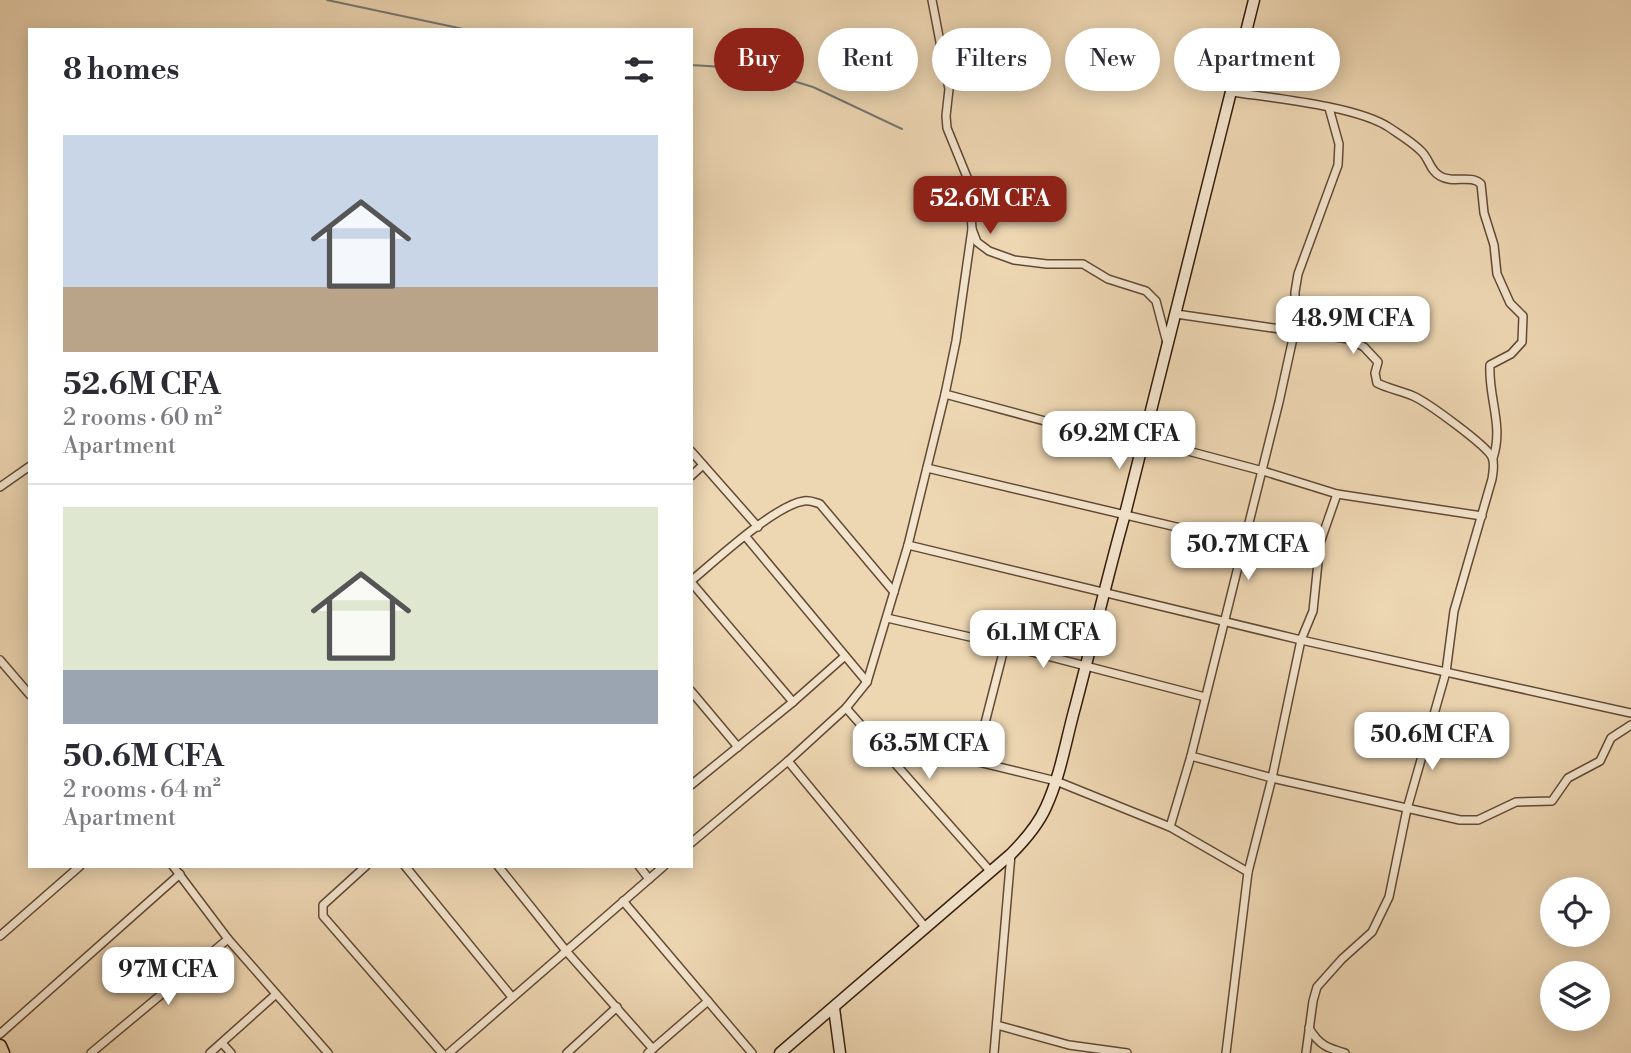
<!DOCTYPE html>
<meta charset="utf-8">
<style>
body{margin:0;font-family:"Libre Bodoni",serif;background:#f7f7f7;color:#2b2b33;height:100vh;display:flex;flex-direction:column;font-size:26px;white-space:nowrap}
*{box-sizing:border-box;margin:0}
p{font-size:23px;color:#7c7c81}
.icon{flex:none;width:38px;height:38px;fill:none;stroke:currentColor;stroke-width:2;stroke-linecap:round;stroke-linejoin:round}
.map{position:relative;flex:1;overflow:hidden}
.panel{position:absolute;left:28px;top:28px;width:665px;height:840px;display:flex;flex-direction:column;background:#fff;border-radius:0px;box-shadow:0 4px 18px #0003}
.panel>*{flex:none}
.hud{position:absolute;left:714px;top:28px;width:665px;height:63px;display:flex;gap:14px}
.fabs{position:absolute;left:1540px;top:877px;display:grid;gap:14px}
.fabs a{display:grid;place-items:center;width:70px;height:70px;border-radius:50%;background:#fff;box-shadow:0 4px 18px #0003;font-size:35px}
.price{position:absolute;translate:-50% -60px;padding:0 16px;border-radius:14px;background:#fff;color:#222;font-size:23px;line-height:46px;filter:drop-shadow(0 2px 4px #0008)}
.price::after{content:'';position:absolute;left:50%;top:42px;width:21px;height:16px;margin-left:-10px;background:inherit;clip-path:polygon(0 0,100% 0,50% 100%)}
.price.selected{background:#8f2418;color:#fff}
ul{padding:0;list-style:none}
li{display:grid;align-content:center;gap:14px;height:371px;padding:0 35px}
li+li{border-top:2px solid #e1e1e2}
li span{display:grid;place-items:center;height:217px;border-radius:0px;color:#555}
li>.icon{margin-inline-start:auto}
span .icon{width:126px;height:126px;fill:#fffc;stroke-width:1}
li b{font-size:30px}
h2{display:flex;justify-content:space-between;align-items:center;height:84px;padding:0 35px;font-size:30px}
.tag{padding:0 24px;border-radius:32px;background:#fff;box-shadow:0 4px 18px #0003;font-size:24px;line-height:63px}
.tag.selected{background:#8f2418;color:#fff}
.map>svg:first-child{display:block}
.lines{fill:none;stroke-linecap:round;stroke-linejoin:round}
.stream{stroke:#757873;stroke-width:2}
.street-casing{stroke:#634a34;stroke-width:10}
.secondary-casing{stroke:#351c0a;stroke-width:13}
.primary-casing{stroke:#351c0a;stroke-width:15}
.street{stroke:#f3e4cd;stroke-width:7}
.secondary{stroke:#f3e4cd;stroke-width:10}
.primary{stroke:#edd6b2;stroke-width:12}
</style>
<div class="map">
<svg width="1631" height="1053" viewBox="0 0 1631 1053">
<rect width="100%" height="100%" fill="#edd6b2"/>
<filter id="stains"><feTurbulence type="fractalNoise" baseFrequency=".00286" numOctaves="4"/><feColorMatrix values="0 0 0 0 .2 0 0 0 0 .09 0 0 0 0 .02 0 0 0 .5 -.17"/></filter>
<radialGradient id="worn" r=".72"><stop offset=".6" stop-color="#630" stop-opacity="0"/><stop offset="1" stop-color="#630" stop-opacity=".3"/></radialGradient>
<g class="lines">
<g class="stream">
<path d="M327 0 468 30"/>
<path d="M691 65 754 69 813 87 902 129"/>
</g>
<g class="street-casing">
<g id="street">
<path d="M932 0 949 89 946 116 947 128 969 182 972 229 977 242 989 251 1014 260 1047 264H1083L1108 279 1146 291 1156 301 1167 343"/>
<path d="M1232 92C1272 98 1358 106 1390 128 1400 135 1412 142 1421 151 1429 158 1430 171 1440 176 1453 184 1471 174 1481 184L1484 213 1494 245 1497 274 1510 303 1523 316 1522 342 1511 354 1490 365C1488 397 1504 426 1493 458"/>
<path d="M1176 314 1349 339 1364 347 1378 362 1375 373 1377 383C1389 389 1402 391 1413 396 1427 402 1486 445 1492 457 1495 464 1493 472 1492 479L1454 611 1446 672 1407 809 1389 897 1372 932 1342 959 1317 987 1313 1001 1306 1053"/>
<path d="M945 394 1141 447"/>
<path d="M1143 439 1263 471 1337 494 1482 516"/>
<path d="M691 451 758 527"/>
<path d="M927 468 1244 543"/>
<path d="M691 476 703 465"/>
<path d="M0 487 30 466"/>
<path d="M746 537 867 682"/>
<path d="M908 545 1301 640 1631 713"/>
<path d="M691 581C715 561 775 505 804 501 810 500 814 502 820 504L894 592"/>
<path d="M691 582 793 702"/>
<path d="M887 618 1005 645 1205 697"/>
<path d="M0 660 30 695"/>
<path d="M691 691 738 747"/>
<path d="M846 708 991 872"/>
<path d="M872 736 1056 781 1170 827 1248 872"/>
<path d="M1191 756 1272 778 1460 820H1478L1516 802 1552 801 1568 778 1600 761 1611 738 1631 725"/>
<path d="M788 761 926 928"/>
<path d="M975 762 1005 645"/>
<path d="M691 785 793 702 845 656"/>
<path d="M1170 827 1191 756 1279 402 1295 329V292L1298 274 1338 165 1339 144 1329 108"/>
<path d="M691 843 788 761 846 708 867 682 908 545 945 394 956 341 972 229"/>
<path d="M173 866 228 939 328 1053"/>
<path d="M366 866 323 905V916L442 1053"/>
<path d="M405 866 512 997"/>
<path d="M498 866 567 952 653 1049"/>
<path d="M639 866 649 879"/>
<path d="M623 901 752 1053"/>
<path d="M0 936 80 866"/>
<path d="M997 1025 1069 1045 1127 1053"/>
<path d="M1309 1028C1319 1045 1327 1048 1345 1053"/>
<path d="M0 1034 180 874"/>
<path d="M222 1043 231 1053"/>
<path d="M91 1053 228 939"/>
<path d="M210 1053 275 995"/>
<path d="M449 1053 664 866"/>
<path d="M567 1053 617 1007"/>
<path d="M648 1053 708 1001"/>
<path d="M994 1053 1011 854"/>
<path d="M1226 1053 1248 872 1272 778 1301 640 1313 611 1320 543 1337 494"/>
</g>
</g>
<g class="secondary-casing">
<g id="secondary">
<path d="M834 1008 840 1053"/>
<path d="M780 1053 1011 854C1025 840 1038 825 1046 807 1059 779 1065 746 1073 715 1091 648 1106 581 1125 514L1254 0"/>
</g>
</g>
<g class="primary-casing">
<path id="primary" d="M0 1046 3 1053"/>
</g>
<use href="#street" class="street"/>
<use href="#secondary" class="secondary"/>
<use href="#primary" class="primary"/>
</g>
<rect width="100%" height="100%" filter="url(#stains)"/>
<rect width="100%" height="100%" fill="url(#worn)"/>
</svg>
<div class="fabs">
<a><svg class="icon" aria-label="locate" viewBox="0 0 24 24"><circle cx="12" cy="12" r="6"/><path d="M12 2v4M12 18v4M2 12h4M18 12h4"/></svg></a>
<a><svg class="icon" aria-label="layers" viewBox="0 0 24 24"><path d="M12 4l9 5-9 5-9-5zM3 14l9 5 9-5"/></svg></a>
</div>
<b class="price selected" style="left:990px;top:236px">52.6M CFA</b>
<b class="price" style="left:1353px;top:356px">48.9M CFA</b>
<b class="price" style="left:1119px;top:471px">69.2M CFA</b>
<b class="price" style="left:1248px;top:582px">50.7M CFA</b>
<b class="price" style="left:1043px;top:670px">61.1M CFA</b>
<b class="price" style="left:1432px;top:772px">50.6M CFA</b>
<b class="price" style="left:929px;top:781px">63.5M CFA</b>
<b class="price" style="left:168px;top:1007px">97M CFA</b>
<div class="hud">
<a class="tag selected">Buy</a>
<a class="tag">Rent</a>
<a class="tag">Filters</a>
<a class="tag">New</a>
<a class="tag">Apartment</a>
</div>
<section class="panel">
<h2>8 homes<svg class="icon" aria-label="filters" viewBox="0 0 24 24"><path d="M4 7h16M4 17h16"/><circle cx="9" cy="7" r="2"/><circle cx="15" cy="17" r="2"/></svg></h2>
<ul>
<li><span style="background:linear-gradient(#c9d6e8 70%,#b9a48a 0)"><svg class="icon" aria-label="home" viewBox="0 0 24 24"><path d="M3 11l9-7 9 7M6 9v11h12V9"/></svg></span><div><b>52.6M CFA</b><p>2 rooms · 60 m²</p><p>Apartment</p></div></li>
<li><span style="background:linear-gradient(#dfe7d0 75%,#9aa5b1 0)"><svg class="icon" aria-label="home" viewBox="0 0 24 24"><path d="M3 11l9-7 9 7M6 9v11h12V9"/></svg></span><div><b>50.6M CFA</b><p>2 rooms · 64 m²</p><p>Apartment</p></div></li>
</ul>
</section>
</div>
